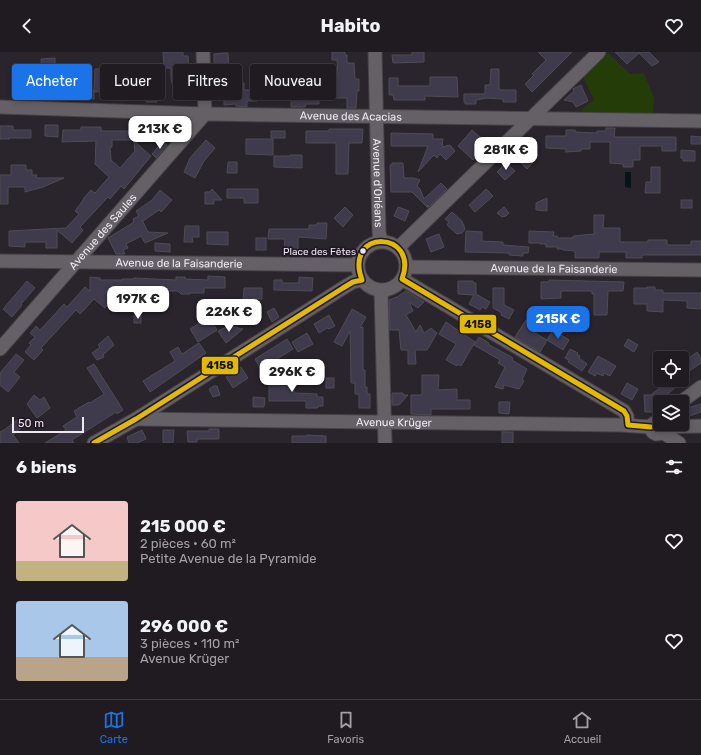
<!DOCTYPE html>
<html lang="fr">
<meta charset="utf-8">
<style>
body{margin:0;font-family:Rubik,sans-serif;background:#28242a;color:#f1f3f6;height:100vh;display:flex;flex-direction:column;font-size:15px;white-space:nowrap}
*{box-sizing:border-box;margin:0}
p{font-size:13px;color:#a2a1a5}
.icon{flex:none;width:22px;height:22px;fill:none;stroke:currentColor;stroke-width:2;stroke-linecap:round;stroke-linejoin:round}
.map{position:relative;height:391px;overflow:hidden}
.details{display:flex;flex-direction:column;background:#201b21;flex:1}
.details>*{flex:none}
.hud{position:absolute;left:12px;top:12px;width:400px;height:36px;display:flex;gap:8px}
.tools{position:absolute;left:653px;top:299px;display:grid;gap:8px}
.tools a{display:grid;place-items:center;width:36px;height:36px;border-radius:4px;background:#201b21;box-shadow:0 2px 6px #0003,0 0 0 1px #3d393f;font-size:20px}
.scale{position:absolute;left:12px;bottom:10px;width:72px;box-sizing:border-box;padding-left:4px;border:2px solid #efe8f1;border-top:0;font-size:11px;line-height:14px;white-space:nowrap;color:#efe8f1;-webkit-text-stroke:3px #221825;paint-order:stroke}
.price{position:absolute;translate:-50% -34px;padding:0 9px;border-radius:8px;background:#fff;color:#222;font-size:13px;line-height:26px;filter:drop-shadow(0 1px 2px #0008)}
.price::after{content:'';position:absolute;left:50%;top:24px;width:12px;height:9px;margin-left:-6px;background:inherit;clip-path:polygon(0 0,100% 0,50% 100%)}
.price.on{background:#1a73e8;color:#fff}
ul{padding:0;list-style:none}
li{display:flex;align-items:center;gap:12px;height:100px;padding:0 16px}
li span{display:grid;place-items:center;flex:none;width:112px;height:80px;border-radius:4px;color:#555}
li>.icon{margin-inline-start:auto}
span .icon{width:48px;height:48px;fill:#fffc;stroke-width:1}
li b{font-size:17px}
h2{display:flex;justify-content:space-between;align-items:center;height:48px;padding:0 16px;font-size:17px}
.chip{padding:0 14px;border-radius:4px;background:#201b21;box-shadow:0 2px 6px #0003,0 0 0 1px #3d393f;font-size:14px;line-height:36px}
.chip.on{background:#1a73e8;color:#fff}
header{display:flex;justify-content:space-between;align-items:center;height:52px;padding:0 16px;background:#201b21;font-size:18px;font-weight:700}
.menu{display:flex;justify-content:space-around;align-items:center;height:56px;border-top:1px solid #3d393f;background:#201b21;font-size:11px;color:#a2a1a5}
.menu a{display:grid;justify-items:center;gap:2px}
.menu .on{color:#1a73e8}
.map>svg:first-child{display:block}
.green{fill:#243c07}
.water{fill:#08131a}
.building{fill:#3f3b4d;stroke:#4e4c52}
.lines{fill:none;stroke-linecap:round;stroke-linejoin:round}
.minor-casing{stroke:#474248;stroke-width:15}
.minor{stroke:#646066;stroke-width:13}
.bus-1-casing{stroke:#221825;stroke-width:8}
.bus-1{stroke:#e2ba00;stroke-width:5}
.bus-dot{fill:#efe8f1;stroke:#221825;stroke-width:1.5}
.labels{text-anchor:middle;stroke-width:3.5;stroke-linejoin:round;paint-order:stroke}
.bus-label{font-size:10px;fill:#efe8f1;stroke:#221825;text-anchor:end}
.street-label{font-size:11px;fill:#efe8f1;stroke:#221825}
.line-badge{stroke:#221825;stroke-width:1.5}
.pale-badge-label{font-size:11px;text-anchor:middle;font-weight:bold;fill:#111}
</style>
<header><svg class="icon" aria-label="back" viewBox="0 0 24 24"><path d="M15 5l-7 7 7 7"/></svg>Habito<svg class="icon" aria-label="heart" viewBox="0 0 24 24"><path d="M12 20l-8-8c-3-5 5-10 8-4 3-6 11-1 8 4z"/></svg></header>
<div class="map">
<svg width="701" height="391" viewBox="0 0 701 391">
<rect width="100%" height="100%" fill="#2a242c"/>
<path class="green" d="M608 1 630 22 644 21 654 46 653 63H582V57L594 48 583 25Z"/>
<path class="water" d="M625 120H631V136L625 135Z"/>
<g class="building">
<path d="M163 0H183V4H188L191 43 185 42 175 45 171 26V16H164Z"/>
<path d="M332 0H345V3H347V11H354L355 27H359V39H357L356 56H347V46H319V52H306L305 55H291V48H297V42H317L318 25H338L337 8H332Z"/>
<path d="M412 0H424V10L393 11 392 3H412Z"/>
<path d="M538 0H572L532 40 525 32 534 23 532 22 546 8Z"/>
<path d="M615 0H649L659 10 652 14 639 1 627 12Z"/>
<path d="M224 1H228L229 19H214V2Z"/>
<path d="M55 6V14L60 13V22H42L41 7Z"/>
<path d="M95 17H107V26L124 27V39L94 40Z"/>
<path d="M491 17H499V38H516V50H503V47L487 46 476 48V52H465V50H464V42H485V33H490Z"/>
<path d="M150 18 149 41H157V50H146V48H125L124 36H143L142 19Z"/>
<path d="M430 25H457L458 45 425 44V48H394L393 43H389V26H398V34H430Z"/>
<rect x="59" y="27" width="11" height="15"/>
<path d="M224 31H244V38H257V49H247V55L236 54 235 52 224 53Z"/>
<path d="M16 32 33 33V44L16 43Z"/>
<path d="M581 33 588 49 576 55 573 50 564 48 574 39 573 37Z"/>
<path d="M81 38H94V47L81 46Z"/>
<path d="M45 73H58V85L45 84Z"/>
<path d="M0 74H13V78H31V86H9V87H0Z"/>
<path d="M159 74H178L169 84 165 86Z"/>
<path d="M81 75H101V79H136L138 88H112V95H110L111 108 120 116 135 99 134 89 151 104 124 137 121 134 110 147 108 145 80 175 83 178 72 191 57 178V196H46V190H25V195L9 194V179L66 176 79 162 75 159 84 147H83L91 138 95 141 109 125 95 112 96 89 62 90 63 78H81Z"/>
<path d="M606 76H615L614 85H676V99H662V94H640V108H633V115H623V112L610 111V90H590V97H581V99L565 100 567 97 546 96V84H566V78H575L576 80 597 81V79H606Z"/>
<path d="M329 77H363L362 91H349L348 122H336V91H306V79H329Z"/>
<path d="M472 78 481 86 474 94 480 100 473 108 458 94Z"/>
<rect x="271" y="79" width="14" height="7"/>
<path d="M391 81 433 82V87H443L442 95 450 93 455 99 446 108 440 102 437 106 434 103 418 120 428 94H391Z"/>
<path d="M691 84 701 85V92H691Z"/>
<path d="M246 87H273V103L246 102Z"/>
<path d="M206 88 215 96 204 109 195 126 184 120 190 106Z"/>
<path d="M163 89 167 93 156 106 152 102Z"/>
<path d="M529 95 538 104 527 117 518 108Z"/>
<path d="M681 98 695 99V109H683V106H681Z"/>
<path d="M290 103H302V116L274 115V104H290Z"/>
<path d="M228 110H237V121H227Z"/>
<path d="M392 111H403L404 126H414L420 128 417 134 420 137 424 147 441 131 447 137 429 155 427 153 428 156 412 140H391L390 113H392Z"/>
<path d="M506 111 515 119 505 128 497 120Z"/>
<path d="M11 113H26V118H32V123H37L36 126H64L43 135 25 140V135H8V152H0V123H11Z"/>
<path d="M651 115H660V141H645L646 130H651Z"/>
<path d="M212 137 222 148H214V152H205V140H210Z"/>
<path d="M227 137H258V151H244V146H227Z"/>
<path d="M486 137 493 144 475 160 469 153Z"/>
<path d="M160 138 172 148 161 160 159 158 143 169 142 168 148 180 168 181 145 191 141 184 126 192 128 196 123 198 125 202H116L108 186 134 170 133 167 139 164 136 159 152 148Z"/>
<path d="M547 146V159L536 158V151Z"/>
<rect x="681" y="148" width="11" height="8"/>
<path d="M345 155 353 163 343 175 334 166Z"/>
<path d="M398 155 409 159 405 169 394 164Z"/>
<path d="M504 155 509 161 506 164 502 165 497 161Z"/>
<path d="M452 160 462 169 465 177 462 181 457 182 447 173 449 170 445 167Z"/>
<path d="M594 163H604L603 176H620V190H648V188H667V193H691V189H701V203H642V206H626V200H599V206H575V199L563 198V197H557L558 195H546V192H540V191H529V179L554 180 553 184H557L558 186H573V184L594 182Z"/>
<path d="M317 171H327L326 187 298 185V197H284L285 187H268L269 177H309V173H317Z"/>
<path d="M185 174H199V185H192L193 190H184Z"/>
<path d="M466 179 482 180V189L503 190V193L529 195 528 201H523V204L509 203V201L465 200Z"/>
<path d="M207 180H228V193L207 192Z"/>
<path d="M439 182 444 195 431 200 426 187Z"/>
<rect x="256" y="186" width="10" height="12"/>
<path d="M155 191 170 192V200L155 199Z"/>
<path d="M208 224 225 225V236H204V241H190V242H181L178 239H159L158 243H139V239L122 240V245H115L105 256 94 247 80 262 76 258 41 296 43 298 34 308 25 300 31 293 29 291 35 285 30 281 36 274 40 278 43 275 64 252 67 255 85 235 90 239V225L100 226V228H122V227H134V226L176 228V225H185V227L208 228Z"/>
<path d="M299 225 313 226 312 239 274 238V228H282V231H299Z"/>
<path d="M549 228 624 230 623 239H608L607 263H594V242H592V239H561V246L541 247V230H549Z"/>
<path d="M27 229 35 236 21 252 22 253 12 265 3 257Z"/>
<path d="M458 229H473V231H476V242L490 250 486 257 482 255 480 258 469 252 474 243 458 242Z"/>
<path d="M647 235H655V238H663V241H701V257L687 256V249L663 248V260L647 259V252H634V236H647Z"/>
<path d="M244 236H262V247H253L252 249H243Z"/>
<path d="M493 236H504V253L514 258 509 267 501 263 502 261 493 256Z"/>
<path d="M406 239 424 250 418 256 409 250 413 259 406 263 416 280 420 273 424 281 431 276 437 281 427 298H415L416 312H408V298H401L399 278H390L389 248 397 245Z"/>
<path d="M274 256 279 265 272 270 267 260Z"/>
<path d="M352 257 366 265 360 276 363 275V318H365V335H367V342H370V356H359V342H355V331H351L350 279 342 294 334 290Z"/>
<path d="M329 263 335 274 329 277 327 276 319 281 314 272Z"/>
<rect x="134" y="264" width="7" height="7"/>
<path d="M209 265 217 278 198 290 190 277Z"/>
<path d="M526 268 534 272 530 278 547 288 540 300 515 285Z"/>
<path d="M446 270 475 290 461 314 458 312 457 314 446 308 456 292 439 282Z"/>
<path d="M229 274 243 277 226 291 218 279Z"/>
<path d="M553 278 569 288 563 298 547 288Z"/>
<path d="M307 281 313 292 298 300 292 290Z"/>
<path d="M108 284 114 293 103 303 104 305 97 308 92 301 100 295 98 293Z"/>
<path d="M479 285 489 291 488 292 513 306 512 308 527 317 522 328 524 329 519 337 504 333 503 337 495 335 505 315 498 311 500 308 474 293Z"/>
<path d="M287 287 293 297 277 307 278 308 268 314V312L261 317 255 307Z"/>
<path d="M628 287 638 293 634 300 624 294Z"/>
<path d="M199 291 206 301 150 340 143 329 175 309 170 300 178 295 182 302Z"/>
<path d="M570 297 578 301 577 303 580 304 579 306 587 312 582 319 568 310 569 308 565 306Z"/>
<path d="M697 300 701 306V311L682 324V311Z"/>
<path d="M16 302 24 308 14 320 20 325 8 340 0 333V321Z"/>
<path d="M598 304 616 314 610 324 604 321 603 324 597 321 595 324 588 320Z"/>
<path d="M94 312 123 358 117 362 116 360 72 388 74 391H45L66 378 63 374 77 365 74 359 89 350 90 351 104 342 87 316Z"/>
<path d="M241 315 248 326 233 336 226 325Z"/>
<path d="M294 322V341L317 342V345H323V354H318V356H306V349H269V330Z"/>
<path d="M422 323H439L438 338 457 337V348H470V357H431V363L411 362V343H422Z"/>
<rect x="326" y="326" width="8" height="10"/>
<path d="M665 328H671L676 335 655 352V360H645L644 343H651L659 336 658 334Z"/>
<path d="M627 331 638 337 632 348 621 342Z"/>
<path d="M214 334H217L220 343 213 345 209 337Z"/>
<path d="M392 341H403V343H408L399 353H392Z"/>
<path d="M34 343 40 348 44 345 50 356 37 366 27 352Z"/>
<path d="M253 345 265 346 264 355H253Z"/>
<path d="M499 350H510L509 362 499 361Z"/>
<path d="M701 352V360L687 365 684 357Z"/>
<path d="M17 368 22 375 13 383 19 391H0V380L4 378Z"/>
<path d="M209 377H219V387H197V390H188L187 379H209Z"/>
<path d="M142 378 146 387 137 391H129L127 385Z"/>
<path d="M163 378H174L173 391H163Z"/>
<rect x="502" y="380" width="11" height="11"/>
<path d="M307 383 326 384V391H292V384H307Z"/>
</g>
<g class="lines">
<g class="minor-casing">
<g id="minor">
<path id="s1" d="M375 0 379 180 381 189"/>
<path id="s2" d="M0 55 205 62 701 69"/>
<circle cx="382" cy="214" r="24"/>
<path d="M398 196 599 0"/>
<path id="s3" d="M0 209 357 213"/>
<path id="s4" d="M406 215 701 218"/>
<path d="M402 227 624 359 627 364 628 373"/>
<path d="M381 239 385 391"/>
<path id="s5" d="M0 297 205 62 203 0"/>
<path d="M681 350 701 335"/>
<path id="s6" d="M136 367 620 373 651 375"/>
<path d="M660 370H656C650 373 650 380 656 382L662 381 664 376 663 372"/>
<path d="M664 375 701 374"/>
<path d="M662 380 679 391"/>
<path d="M94 391 136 367 343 236 353 230 362 228"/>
</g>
</g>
<use href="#minor" class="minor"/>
<g class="bus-1-casing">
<path id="bus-1" d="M94 391 136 367 343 236 353 230 362 228C343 176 420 178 402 227L624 359 627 364 628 373 651 375"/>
</g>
<use href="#bus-1" class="bus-1"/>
</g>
<circle class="bus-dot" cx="363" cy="199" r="3.5"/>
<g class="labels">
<g class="bus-label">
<text x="356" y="203">Place des Fêtes</text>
</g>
<g class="street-label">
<text dy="4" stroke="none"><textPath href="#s2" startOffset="351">Avenue des Acacias</textPath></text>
<text dy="4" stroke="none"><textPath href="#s1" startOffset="131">Avenue d'Orléans</textPath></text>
<text dy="4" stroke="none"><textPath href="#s5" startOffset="156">Avenue des Saules</textPath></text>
<text dy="4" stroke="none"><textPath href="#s3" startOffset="179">Avenue de la Faisanderie</textPath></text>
<text dy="4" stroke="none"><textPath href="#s4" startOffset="148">Avenue de la Faisanderie</textPath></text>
<text dy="4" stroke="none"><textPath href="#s6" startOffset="258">Avenue Krüger</textPath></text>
</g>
</g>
<g class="line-badge">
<rect x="459" y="262" width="38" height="20" rx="4" fill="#e2ba00"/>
<rect x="201" y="304" width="38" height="19" rx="4" fill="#e2ba00"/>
</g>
<g class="pale-badge-label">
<text x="478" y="276">4158</text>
<text x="220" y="317">4158</text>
</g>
</svg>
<div class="tools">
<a><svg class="icon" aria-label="locate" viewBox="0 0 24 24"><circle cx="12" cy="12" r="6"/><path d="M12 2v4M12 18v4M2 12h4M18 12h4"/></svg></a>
<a><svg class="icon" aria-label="layers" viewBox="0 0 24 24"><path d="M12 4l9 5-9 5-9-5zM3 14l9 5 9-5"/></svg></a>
</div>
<div class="scale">50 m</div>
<b class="price" style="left:160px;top:98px">213K €</b>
<b class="price" style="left:506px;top:119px">281K €</b>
<b class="price" style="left:138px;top:268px">197K €</b>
<b class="price" style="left:229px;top:281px">226K €</b>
<b class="price on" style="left:558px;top:288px">215K €</b>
<b class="price" style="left:292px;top:341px">296K €</b>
<div class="hud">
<a class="chip on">Acheter</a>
<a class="chip">Louer</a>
<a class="chip">Filtres</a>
<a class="chip">Nouveau</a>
</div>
</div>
<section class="details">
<h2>6 biens<svg class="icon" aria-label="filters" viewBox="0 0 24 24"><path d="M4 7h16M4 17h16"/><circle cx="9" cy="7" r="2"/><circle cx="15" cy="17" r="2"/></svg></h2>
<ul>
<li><span style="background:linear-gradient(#f6c9c9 75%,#c2b280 0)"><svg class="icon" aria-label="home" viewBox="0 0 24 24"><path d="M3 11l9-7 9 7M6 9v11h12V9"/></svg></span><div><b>215 000 €</b><p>2 pièces · 60 m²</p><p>Petite Avenue de la Pyramide</p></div><svg class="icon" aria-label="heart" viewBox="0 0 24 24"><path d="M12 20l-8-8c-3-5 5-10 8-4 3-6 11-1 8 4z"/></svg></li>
<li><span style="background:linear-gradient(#a9c7e8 70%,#b9a48a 0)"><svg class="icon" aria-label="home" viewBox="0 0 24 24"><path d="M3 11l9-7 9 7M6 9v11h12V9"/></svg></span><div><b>296 000 €</b><p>3 pièces · 110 m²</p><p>Avenue Krüger</p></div><svg class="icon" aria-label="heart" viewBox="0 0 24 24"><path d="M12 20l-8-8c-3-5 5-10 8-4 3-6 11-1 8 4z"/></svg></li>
</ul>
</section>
<nav class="menu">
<a class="on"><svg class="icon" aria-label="map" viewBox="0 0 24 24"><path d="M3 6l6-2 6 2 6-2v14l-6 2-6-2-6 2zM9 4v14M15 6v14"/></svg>Carte</a>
<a><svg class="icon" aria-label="saved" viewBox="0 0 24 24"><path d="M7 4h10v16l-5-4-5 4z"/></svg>Favoris</a>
<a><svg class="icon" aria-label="home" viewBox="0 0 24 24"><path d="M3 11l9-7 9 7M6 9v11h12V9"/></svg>Accueil</a>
</nav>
